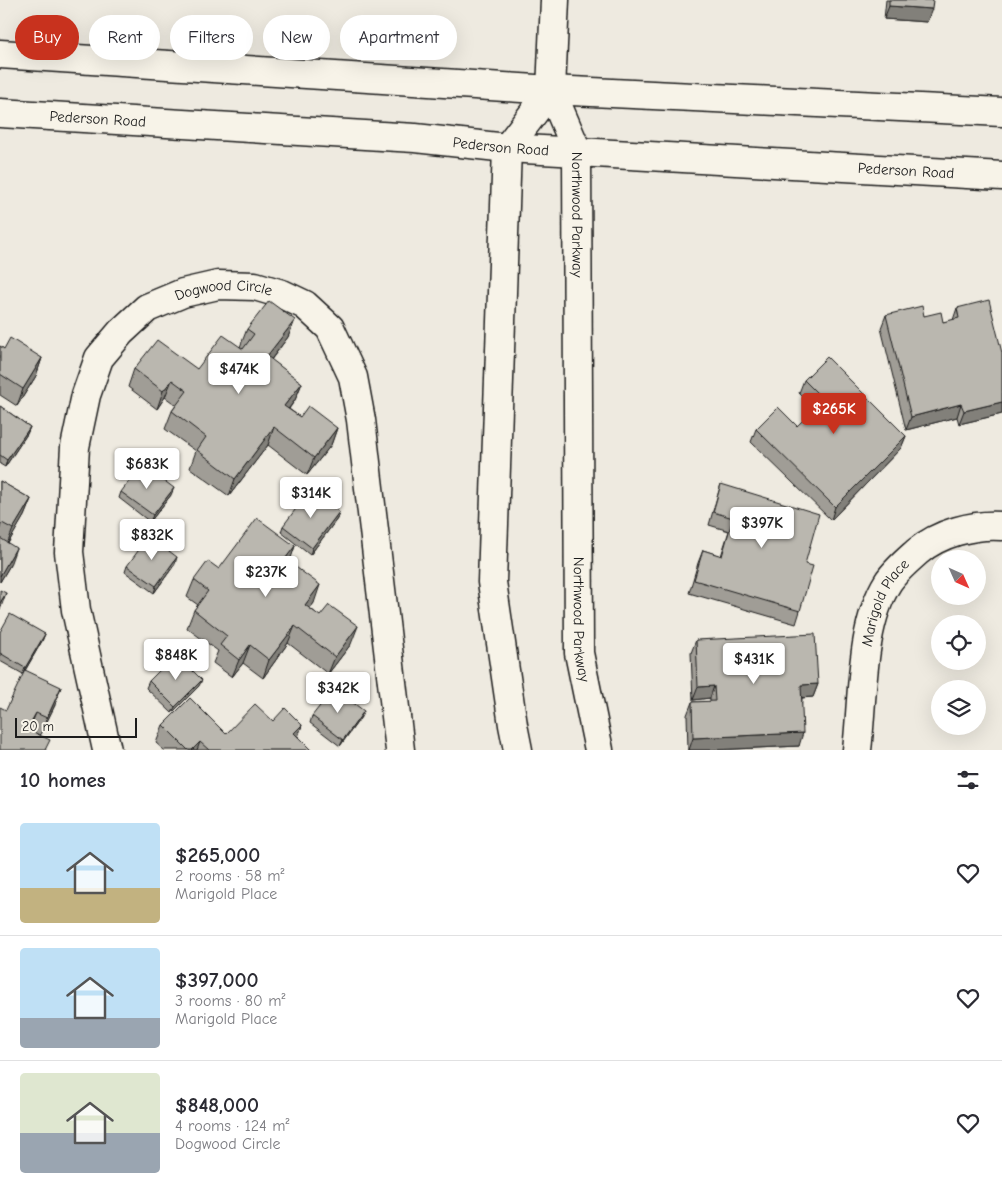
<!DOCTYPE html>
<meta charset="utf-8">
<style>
body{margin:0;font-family:"Comic Neue",sans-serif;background:#f7f7f7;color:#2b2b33;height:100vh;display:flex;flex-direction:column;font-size:19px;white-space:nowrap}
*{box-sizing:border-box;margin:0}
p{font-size:16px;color:#7c7c81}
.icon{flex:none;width:28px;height:28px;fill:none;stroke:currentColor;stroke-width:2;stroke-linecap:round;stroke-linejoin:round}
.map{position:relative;height:750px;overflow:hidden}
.side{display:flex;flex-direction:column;background:#fff;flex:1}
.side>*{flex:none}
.hud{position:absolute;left:15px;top:15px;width:500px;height:45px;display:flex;gap:10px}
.needle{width:32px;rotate:135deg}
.buttons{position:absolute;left:931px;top:550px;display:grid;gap:10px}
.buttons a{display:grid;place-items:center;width:55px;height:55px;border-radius:50%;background:#fff;box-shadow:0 5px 20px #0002;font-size:25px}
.scale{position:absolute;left:15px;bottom:12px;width:122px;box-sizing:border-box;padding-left:5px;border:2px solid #1c1c1c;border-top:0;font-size:14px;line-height:18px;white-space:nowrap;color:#1c1c1c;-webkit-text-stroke:4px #f7f3e8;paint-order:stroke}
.price{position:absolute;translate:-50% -42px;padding:0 11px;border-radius:5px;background:#fff;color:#222;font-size:16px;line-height:32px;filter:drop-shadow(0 1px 2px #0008)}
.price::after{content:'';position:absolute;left:50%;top:30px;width:15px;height:11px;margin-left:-8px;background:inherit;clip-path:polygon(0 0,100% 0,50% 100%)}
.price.active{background:#c8321e;color:#fff}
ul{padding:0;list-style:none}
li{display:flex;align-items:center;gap:15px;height:125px;padding:0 20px}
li+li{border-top:1px solid #e1e1e2}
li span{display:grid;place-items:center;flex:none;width:140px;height:100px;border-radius:5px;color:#555}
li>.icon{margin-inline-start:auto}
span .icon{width:60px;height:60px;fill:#fffc;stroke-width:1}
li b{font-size:21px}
h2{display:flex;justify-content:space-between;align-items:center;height:60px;padding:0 20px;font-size:21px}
.tag{padding:0 18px;border-radius:22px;background:#fff;box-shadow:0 5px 20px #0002;font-size:18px;line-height:45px}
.tag.active{background:#c8321e;color:#fff}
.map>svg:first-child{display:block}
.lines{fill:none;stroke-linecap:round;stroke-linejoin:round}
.minor-casing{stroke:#1c1c1c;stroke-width:31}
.minor{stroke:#f7f3e8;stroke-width:28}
.wall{fill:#a09d96;stroke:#1c1c1c}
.shaded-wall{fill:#82807a;stroke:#1c1c1c}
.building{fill:#bab7af;stroke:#1c1c1c}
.labels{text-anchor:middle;stroke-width:5;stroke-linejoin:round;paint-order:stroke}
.street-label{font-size:15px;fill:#1c1c1c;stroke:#f7f3e8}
</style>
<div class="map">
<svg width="1002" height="750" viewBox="0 0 1002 750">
<rect width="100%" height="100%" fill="#eeeae0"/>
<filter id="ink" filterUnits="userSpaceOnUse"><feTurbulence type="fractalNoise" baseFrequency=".02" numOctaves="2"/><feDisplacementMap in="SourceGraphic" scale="10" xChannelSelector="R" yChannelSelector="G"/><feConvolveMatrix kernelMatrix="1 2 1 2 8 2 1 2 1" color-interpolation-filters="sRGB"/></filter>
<g filter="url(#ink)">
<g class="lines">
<g class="minor-casing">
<g id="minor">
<path id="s1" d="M555 0 551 90 577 151 579 653 599 750"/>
<path d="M0 54 551 90 1002 112"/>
<path id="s2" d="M0 113 415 138 507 148 1002 176"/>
<path id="s3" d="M107 750 76 610 69 552 75 447 86 395 99 358 121 332 147 308 183 293 218 285 255 286 282 294 305 305 330 328 353 377 361 420 400 750"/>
<path d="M518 750 513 725 492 582 507 148 551 90"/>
<path id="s4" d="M857 750C863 699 860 626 888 582 895 571 907 561 917 552 939 533 973 524 1002 526"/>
</g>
</g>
<use href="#minor" class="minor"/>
</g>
<g class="wall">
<path d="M886 0H933L927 22 884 19Z"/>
<path d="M957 308 1002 353V414L959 424 957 417 906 430 881 328 886 315 924 316 943 322 953 320Z"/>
<path d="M295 320 288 337 271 360 302 383 295 400 289 409 300 417 337 428 331 445 307 475 268 445 229 496 190 468 196 451 165 429 172 411 176 405 165 397 157 409 128 387 134 369H197L243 349 240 347 247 329Z"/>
<path d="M0 346 4 349 42 358 36 376 17 406 0 395Z"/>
<path d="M804 380 906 436 901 448 831 520 751 442 756 429 797 426 815 409 799 393Z"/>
<path d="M0 406 30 427 27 434 5 467 0 464Z"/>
<path d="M0 481 31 499 24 516 8 543 10 565 0 582Z"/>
<path d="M721 484 805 564 800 611 796 624 689 593 698 563 703 550 721 556 729 531 709 525 717 497Z"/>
<path d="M121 492 171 495 150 522 119 498Z"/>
<path d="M339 512 337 519 310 555 281 532 283 526Z"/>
<path d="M295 546 289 562 314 603 310 608 351 644 328 674 288 643 263 678 243 663 232 677 213 663 218 651 187 628 194 610 198 605 187 597 194 580 219 569Z"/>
<path d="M175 564 154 593 125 572 127 566Z"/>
<path d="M0 632 45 634 42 641 23 674 0 661Z"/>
<path d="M696 640 818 684 813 697 802 698 799 746 714 750H688L687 715 692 702H710V698L693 700 691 653Z"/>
<path d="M149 681 199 686 172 713 146 688Z"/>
<path d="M55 705 40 735 46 750 6 710Z"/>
<path d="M312 716 361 717 340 746 310 723Z"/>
<path d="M273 721 302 725 298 737 311 750H164L156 743 163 725 226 734Z"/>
</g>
<g class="shaded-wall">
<path d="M889 6 932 9 927 22 884 19Z"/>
<path d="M295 320 288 337 260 374 267 356Z"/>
<path d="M42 358 36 376 17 406 23 389Z"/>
<path d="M172 380 165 397 157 409 163 391Z"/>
<path d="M302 383 295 400 278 423 284 406Z"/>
<path d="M1002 402V414L959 424 964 411Z"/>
<path d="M961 404 957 417 906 430 911 417Z"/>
<path d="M30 427 27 434 5 467 7 460Z"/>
<path d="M274 427 268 445 229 496 235 479Z"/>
<path d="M337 428 331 445 307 475 314 458Z"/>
<path d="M906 436 901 448 831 520 835 507Z"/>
<path d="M174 488 171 495 150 522 153 515Z"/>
<path d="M31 499 24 516 6 547 13 529Z"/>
<path d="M339 512 337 519 310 555 312 548Z"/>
<path d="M295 546 289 564 285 559Z"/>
<path d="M16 548 10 565 0 582V576Z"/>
<path d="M177 557 175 564 154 593 156 586Z"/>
<path d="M320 585 314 603 299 622 305 605Z"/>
<path d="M6 593 0 610V603Z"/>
<path d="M295 626 288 643 263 678 269 660Z"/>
<path d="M358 626 351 644 328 674 335 657Z"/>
<path d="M45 634 42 641 23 674 25 668Z"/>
<path d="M250 645 243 663 232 677 239 660Z"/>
<path d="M202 680 199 686 172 713 175 707Z"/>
<path d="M818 684 813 697 797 698 801 685Z"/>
<path d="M714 686 710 698 693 700 698 687Z"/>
<path d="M61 687 55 705 40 736 47 718Z"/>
<path d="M364 711 361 717 340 746 343 740Z"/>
<path d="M36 713 29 730 27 729Z"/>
<path d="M302 725 296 742 294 733Z"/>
<path d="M803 733 799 746 714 750H689L693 738Z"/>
<path d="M200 742 197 750H192Z"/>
</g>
<g class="building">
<path d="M889 0H933L932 9 889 6Z"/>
<path d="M989 300 1002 353V402L964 411 961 404 911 417 886 315 922 306 924 316 941 312 943 322 959 318 957 308Z"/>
<path d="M269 301 295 320 267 356 302 383 284 406 300 417 308 406 337 428 314 458 274 427 235 479 197 450 206 437 172 411 187 391 172 380 163 391 134 369 157 340 197 369 223 335 243 349 254 334 247 329Z"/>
<path d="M10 338 42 358 23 389 0 374V346L4 349Z"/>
<path d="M827 357 906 436 835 507 756 429 778 407 797 426 824 400 804 380Z"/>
<path d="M0 406 30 427 7 460 0 455Z"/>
<path d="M142 464 174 488 153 515 121 492Z"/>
<path d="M0 481 31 499 13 529 2 523 0 527Z"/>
<path d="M721 484 819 514 805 564 813 566 800 611 694 580 703 550 722 556 733 518 713 512Z"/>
<path d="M310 490 339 512 312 548 283 526Z"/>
<path d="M257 518 295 546 285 559 320 585 305 605 320 616 329 605 358 626 335 657 295 626 269 660 250 645 239 660 220 645 227 636 194 610 208 591 194 580 208 561 219 569Z"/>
<path d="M149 536 177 557 156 586 127 566Z"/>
<path d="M0 538 16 548 0 576Z"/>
<path d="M0 590 6 593 0 603Z"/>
<path d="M10 614 45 634 25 668 0 653V632Z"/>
<path d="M815 634 818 684 801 685 803 733 693 738 692 702 715 701 714 686 698 687 696 640Z"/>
<path d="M176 654 202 680 175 707 149 681Z"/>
<path d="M25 670 61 687 47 718 36 713 27 729 50 740 45 750H0V707L6 710Z"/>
<path d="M334 688 364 711 343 740 312 716Z"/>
<path d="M190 698 226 734 255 704 273 721 285 708 302 725 294 733 311 750H209L200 742 192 750H188L163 725Z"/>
</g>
</g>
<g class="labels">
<g class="street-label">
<text dy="5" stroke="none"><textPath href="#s2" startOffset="98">Pederson Road</textPath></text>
<text dy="5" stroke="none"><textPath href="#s2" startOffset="502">Pederson Road</textPath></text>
<text dy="5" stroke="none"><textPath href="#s2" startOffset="908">Pederson Road</textPath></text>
<text dy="5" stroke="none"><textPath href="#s1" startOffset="220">Northwood Parkway</textPath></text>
<text dy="5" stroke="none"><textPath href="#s3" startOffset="549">Dogwood Circle</textPath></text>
<text dy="5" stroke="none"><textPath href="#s4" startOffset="152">Marigold Place</textPath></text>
<text dy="5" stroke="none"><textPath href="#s1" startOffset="625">Northwood Parkway</textPath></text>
</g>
</g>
</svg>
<div class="buttons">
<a><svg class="needle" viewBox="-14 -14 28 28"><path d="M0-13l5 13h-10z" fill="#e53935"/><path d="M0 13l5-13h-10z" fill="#7c7c81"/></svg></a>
<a><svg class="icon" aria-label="locate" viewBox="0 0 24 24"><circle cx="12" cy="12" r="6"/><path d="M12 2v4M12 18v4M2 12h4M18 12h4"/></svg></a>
<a><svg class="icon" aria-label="layers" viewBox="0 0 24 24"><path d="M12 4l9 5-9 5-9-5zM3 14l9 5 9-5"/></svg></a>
</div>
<div class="scale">20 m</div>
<b class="price" style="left:239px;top:395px">$474K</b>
<b class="price active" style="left:834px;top:435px">$265K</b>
<b class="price" style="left:147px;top:490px">$683K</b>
<b class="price" style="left:311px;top:519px">$314K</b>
<b class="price" style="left:762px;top:549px">$397K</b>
<b class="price" style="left:152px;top:561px">$832K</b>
<b class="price" style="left:266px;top:598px">$237K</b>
<b class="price" style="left:176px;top:681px">$848K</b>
<b class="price" style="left:754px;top:685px">$431K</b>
<b class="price" style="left:338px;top:714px">$342K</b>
<div class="hud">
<a class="tag active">Buy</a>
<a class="tag">Rent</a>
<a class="tag">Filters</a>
<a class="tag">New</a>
<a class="tag">Apartment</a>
</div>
</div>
<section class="side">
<h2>10 homes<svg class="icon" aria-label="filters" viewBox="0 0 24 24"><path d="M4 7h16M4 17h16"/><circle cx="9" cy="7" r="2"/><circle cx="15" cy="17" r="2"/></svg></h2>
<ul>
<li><span style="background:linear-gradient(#bfe0f5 65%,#c2b280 0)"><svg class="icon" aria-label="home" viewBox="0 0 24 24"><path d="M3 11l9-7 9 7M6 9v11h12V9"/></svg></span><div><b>$265,000</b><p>2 rooms · 58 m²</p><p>Marigold Place</p></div><svg class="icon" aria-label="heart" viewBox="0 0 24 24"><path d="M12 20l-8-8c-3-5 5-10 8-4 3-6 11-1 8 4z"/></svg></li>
<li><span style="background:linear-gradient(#bfe0f5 70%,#9aa5b1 0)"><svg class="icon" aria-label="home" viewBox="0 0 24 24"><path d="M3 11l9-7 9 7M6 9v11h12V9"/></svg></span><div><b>$397,000</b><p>3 rooms · 80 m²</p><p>Marigold Place</p></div><svg class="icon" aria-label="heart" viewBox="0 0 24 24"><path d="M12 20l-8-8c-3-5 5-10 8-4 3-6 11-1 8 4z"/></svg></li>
<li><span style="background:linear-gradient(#dfe7d0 60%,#9aa5b1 0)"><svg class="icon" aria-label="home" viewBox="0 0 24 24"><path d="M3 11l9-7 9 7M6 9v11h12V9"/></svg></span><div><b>$848,000</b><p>4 rooms · 124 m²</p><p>Dogwood Circle</p></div><svg class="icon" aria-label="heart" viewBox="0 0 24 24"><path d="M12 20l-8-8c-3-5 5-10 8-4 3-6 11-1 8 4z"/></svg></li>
</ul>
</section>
